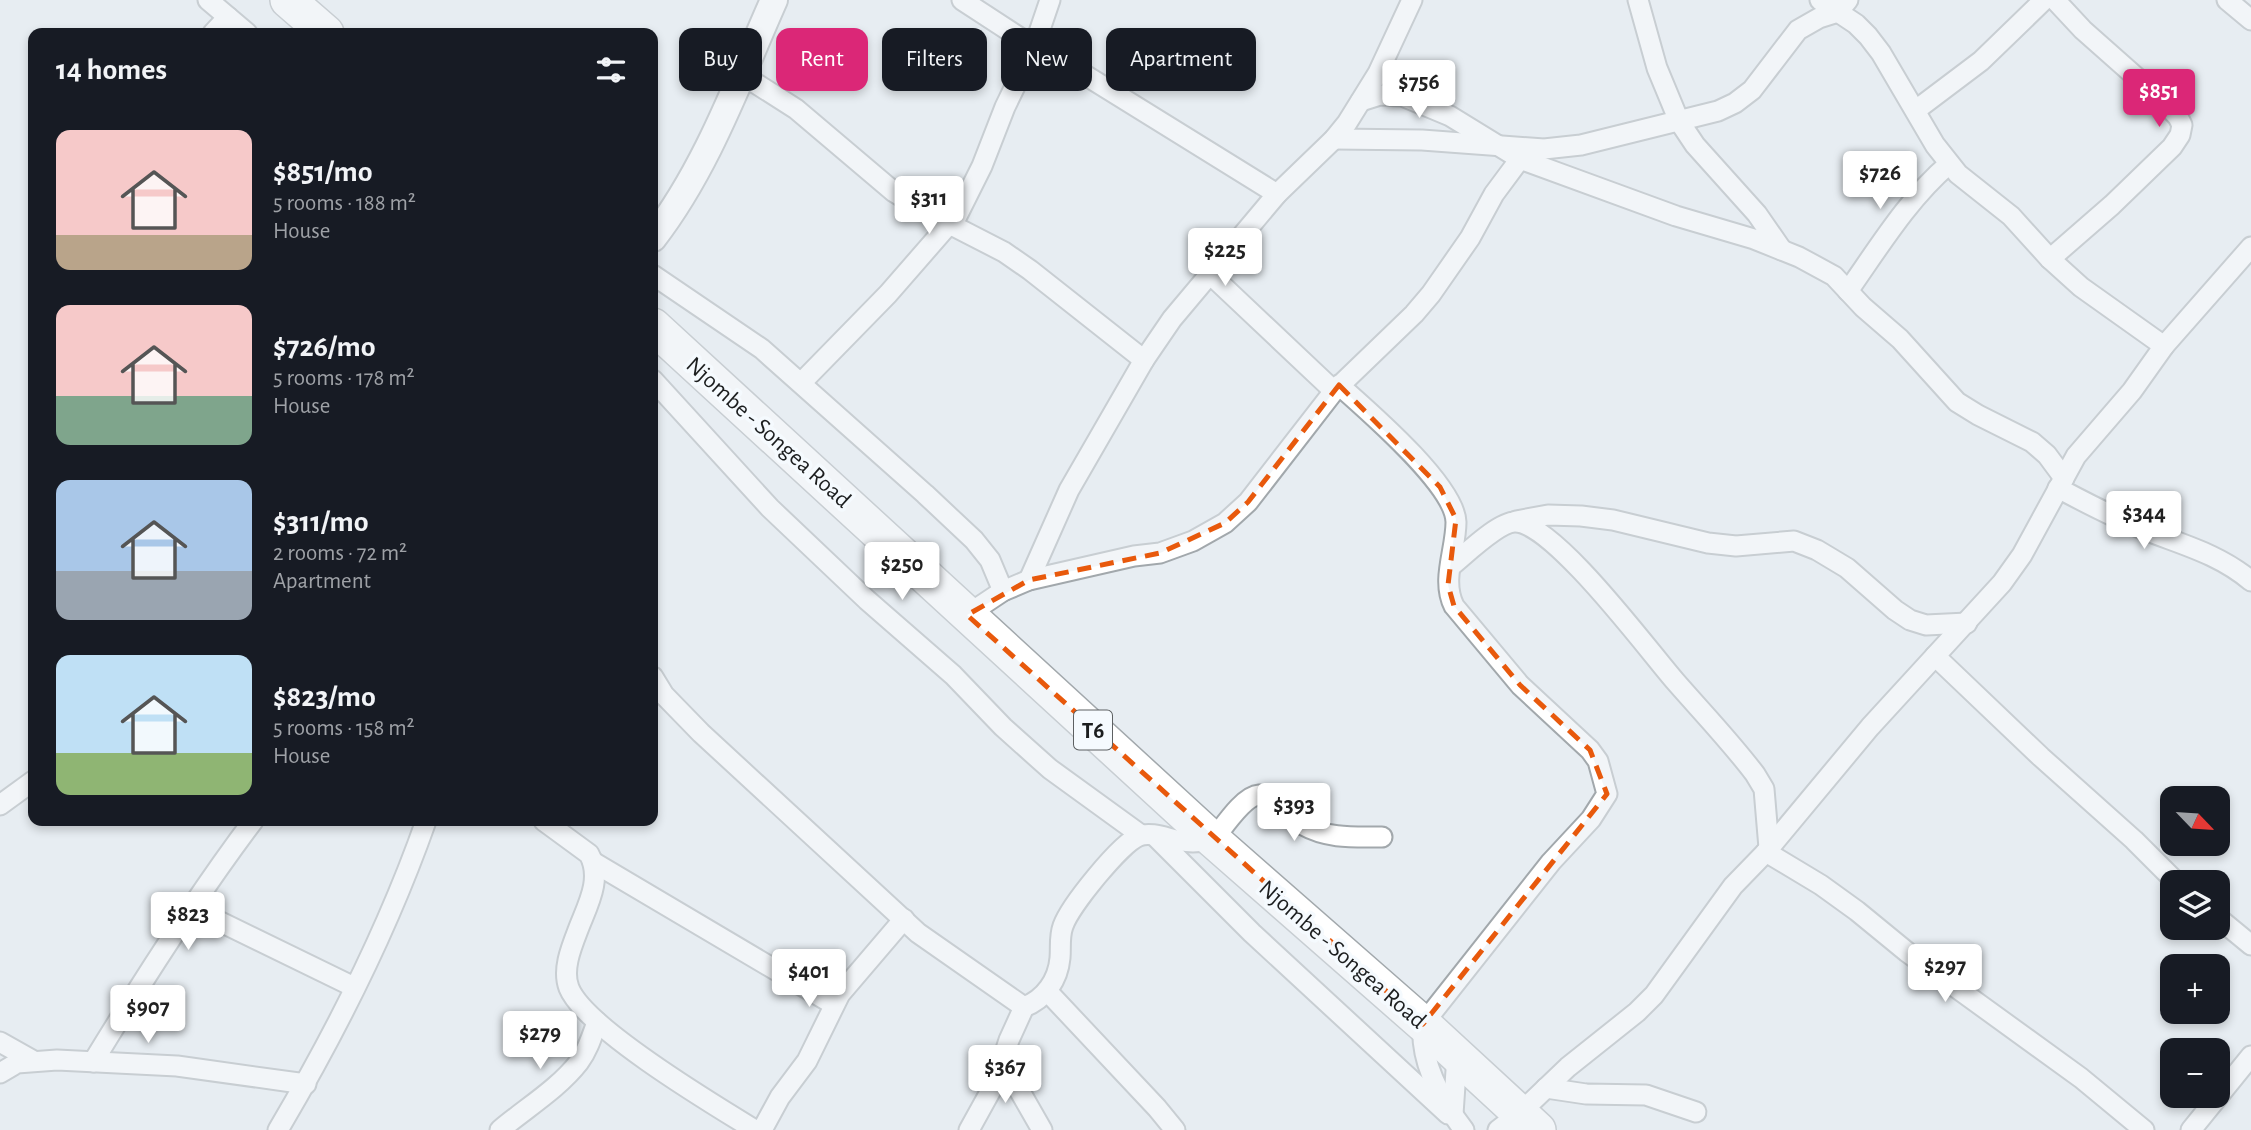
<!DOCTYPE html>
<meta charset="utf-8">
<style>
body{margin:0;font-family:"Alegreya Sans",sans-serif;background:#20242c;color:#f1f3f6;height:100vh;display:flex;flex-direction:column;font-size:26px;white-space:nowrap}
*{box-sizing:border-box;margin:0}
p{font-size:23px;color:#9ea1a6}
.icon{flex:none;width:38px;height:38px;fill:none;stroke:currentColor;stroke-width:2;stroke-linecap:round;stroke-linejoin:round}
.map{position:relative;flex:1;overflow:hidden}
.panel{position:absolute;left:28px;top:28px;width:630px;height:798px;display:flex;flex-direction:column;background:#171b24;border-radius:14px;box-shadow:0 4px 10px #0003}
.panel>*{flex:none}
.top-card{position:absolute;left:679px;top:28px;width:665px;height:63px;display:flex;gap:14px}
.needle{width:46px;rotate:115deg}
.fabs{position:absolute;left:2160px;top:786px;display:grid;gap:14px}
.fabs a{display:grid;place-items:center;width:70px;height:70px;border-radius:14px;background:#171b24;box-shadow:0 4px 10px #0003;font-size:35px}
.price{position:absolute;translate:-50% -60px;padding:0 16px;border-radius:7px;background:#fff;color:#222;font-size:23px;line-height:46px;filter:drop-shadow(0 2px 4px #0008)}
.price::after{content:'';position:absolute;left:50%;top:42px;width:21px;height:16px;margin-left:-10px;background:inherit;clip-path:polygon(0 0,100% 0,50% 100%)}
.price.selected{background:#db2777;color:#fff}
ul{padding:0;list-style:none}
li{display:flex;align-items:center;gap:21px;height:175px;padding:0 28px}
li span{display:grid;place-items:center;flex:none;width:196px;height:140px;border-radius:14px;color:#555}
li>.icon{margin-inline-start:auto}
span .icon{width:84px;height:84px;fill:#fffc;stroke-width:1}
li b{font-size:30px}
h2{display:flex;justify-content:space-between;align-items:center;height:84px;padding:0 28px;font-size:30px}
.chip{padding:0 24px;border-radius:14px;background:#171b24;box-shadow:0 4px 10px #0003;font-size:24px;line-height:63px}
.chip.selected{background:#db2777;color:#fff}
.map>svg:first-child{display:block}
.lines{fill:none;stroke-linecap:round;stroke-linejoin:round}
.street-casing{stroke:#a2a8ac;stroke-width:23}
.secondary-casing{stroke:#a2a8ac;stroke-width:30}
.highway-casing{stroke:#a2a8ac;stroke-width:38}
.street{stroke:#fff;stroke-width:19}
.secondary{stroke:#fff;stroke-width:26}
.highway{stroke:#fff;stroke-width:35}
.marked{fill:none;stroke:#e8590c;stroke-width:5;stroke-dasharray:14 9;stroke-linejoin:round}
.labels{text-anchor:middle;stroke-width:7;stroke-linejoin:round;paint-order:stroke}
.shield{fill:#f5fafe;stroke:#5d6062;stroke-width:2}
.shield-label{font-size:23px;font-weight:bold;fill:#1c1e1f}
.street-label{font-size:24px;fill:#1c1e1f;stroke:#f5fafe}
</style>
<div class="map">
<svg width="2251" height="1130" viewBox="0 0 2251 1130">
<rect width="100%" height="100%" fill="#e7edf2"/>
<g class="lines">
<g class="street-casing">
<g id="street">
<path d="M208 0 247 33"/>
<path d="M962 0 1034 47"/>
<path d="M1638 0 1657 68 1679 121 1695 145 1757 214 1782 250"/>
<path d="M1820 0 1856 24 1868 36 1881 53 1935 145 1958 174 2011 216 2050 259 2081 287 2164 346"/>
<path d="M2227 0 2251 20"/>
<path d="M213 33 228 17"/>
<path d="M1035 44 1277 194"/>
<path d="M741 74 796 109 894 192 930 214 1004 252 1030 270 1144 360"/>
<path d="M1361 101 1380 95 1402 96 1450 116 1520 159 1676 216 1754 239 1799 257 1834 276 1863 307 1900 339 1957 402 1978 415 2032 442 2047 455 2064 478"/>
<path d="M1916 110 1981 61 2044 0"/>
<path d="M1334 139 1422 140 1544 149 1581 145 1718 111 1735 103 1752 90 1798 30 1819 18 1838 12 1848 0"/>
<path d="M952 226 982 166 1005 107 1034 47 1050 0"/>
<path d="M2050 259 2112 205 2172 147 2180 135 2182 125 2178 117 2162 100 2083 30 2055 0"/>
<path d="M1210 274 1334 391"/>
<path d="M653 275 762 349 925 494 974 540 990 560 1003 591"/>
<path d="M1848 291C1879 247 1908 199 1949 164"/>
<path d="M653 380 770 508 867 600 953 675 1003 727 1050 769 1141 835"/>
<path d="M801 383 888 294 949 224"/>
<path d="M1339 385C1367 410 1455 485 1456 522 1456 550 1441 580 1454 606L1520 685 1590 750 1598 761 1607 794 1591 819 1551 862 1423 1024C1420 1062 1441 1100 1464 1130"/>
<path d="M2058 488C2086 503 2115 518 2145 530 2183 545 2219 554 2251 581"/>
<path d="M1516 521 1548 515 1581 516 1613 520 1708 543 1736 546 1794 541 1817 550 1847 568 1895 610 1910 620 1926 625 1967 623"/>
<path d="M1451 566C1465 555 1498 522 1515 522 1553 522 1648 650 1675 681 1702 712 1730 741 1755 774L1764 789 1769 848"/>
<path d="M1029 580 1069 490 1144 360 1172 319 1277 194 1334 139 1347 123 1378 73 1412 0"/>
<path d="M967 615 1003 591 1029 580 1134 556 1160 553 1193 541 1225 523 1248 502 1334 391 1414 314 1431 294 1470 238 1494 194 1520 159"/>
<path d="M1935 656 2041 757 2134 840 2176 882"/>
<path d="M653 677 664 695 701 733 918 933 1024 1007"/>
<path d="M0 805 33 781"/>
<path d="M544 821 589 854C603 879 587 906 578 930 571 948 562 970 569 988 585 1028 714 1105 755 1130"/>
<path d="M1155 836 1252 933 1448 1114"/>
<path d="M1766 852 1821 885 1857 911 1907 952 2081 1078 2144 1130"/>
<path d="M593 862 833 1004"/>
<path d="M192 908 354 987"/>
<path d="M2217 917 2251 945"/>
<path d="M1047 991 1157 1108 1175 1130"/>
<path d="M0 1042 32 1060"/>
<path d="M1002 1060 1042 1130"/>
<path d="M93 1062C143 980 195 898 253 821"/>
<path d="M0 1073 17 1063 57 1060 177 1066 306 1084"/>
<path d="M1546 1088 1586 1094 1646 1095 1696 1112"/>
<path d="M1453 1114 1457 1056"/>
<path d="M278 1130C336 1032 388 929 426 821"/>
<path d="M500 1130C526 1108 558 1089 579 1062 588 1050 592 1036 597 1022"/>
<path d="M762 1130 780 1097 807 1061 840 994 904 919"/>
<path d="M969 1130 995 1083 1009 1040 1024 1007C1045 999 1058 980 1060 958 1061 947 1059 937 1063 926 1070 906 1120 844 1139 836 1152 831 1168 839 1181 841 1192 843 1202 842 1213 840 1223 828 1243 796 1259 795 1271 794 1291 819 1303 825 1328 839 1354 837 1382 837"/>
<path d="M1498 1130 1520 1113 1568 1067 1637 1012 1654 995 1733 886 1766 852 1870 727 2002 583 2022 555 2076 456 2132 391 2164 346 2251 247"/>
<path d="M2191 1130 2251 1056"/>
</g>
</g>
<g class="secondary-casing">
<path id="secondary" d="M653 238C707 168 738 81 774 0"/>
</g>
<g class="highway-casing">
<g id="highway">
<path d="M288 0 326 33"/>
<path d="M653 326 1213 840 1423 1024 1538 1130"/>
</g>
</g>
<use href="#street" class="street"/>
<use href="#secondary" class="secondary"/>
<use href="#highway" class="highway"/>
</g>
<path d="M0 0H2251V1130H0ZM1339 385 1440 487 1456 519 1448 585 1454 606 1520 685 1590 750 1607 794 1423 1024 967 615 1029 580 1160 553 1225 523 1248 502Z" fill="#e7edf2" fill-opacity=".55" fill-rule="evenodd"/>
<path class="marked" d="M1339 385 1440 487 1456 519 1448 585 1454 606 1520 685 1590 750 1607 794 1423 1024 967 615 1029 580 1160 553 1225 523 1248 502Z"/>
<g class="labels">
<rect class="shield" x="1074" y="710.5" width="38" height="39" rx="5"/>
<g class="shield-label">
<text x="1093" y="738">T6</text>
</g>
<g class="street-label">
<text transform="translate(769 432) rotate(42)" y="8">Njombe - Songea Road</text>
<text transform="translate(1343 954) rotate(41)" y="8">Njombe - Songea Road</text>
</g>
</g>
</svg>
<div class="fabs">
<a><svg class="needle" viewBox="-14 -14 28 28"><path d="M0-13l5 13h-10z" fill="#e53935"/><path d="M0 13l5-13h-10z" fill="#9ea1a6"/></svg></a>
<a><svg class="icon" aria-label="layers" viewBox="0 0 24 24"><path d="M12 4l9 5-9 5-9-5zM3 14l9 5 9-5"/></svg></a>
<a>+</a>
<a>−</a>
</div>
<b class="price" style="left:1419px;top:120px">$756</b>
<b class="price selected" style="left:2159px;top:129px">$851</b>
<b class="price" style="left:1880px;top:211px">$726</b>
<b class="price" style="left:929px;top:236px">$311</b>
<b class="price" style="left:1225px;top:288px">$225</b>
<b class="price" style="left:2144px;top:551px">$344</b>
<b class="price" style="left:902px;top:602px">$250</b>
<b class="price" style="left:1294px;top:843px">$393</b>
<b class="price" style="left:188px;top:952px">$823</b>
<b class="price" style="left:1945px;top:1004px">$297</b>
<b class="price" style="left:809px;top:1009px">$401</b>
<b class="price" style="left:148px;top:1045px">$907</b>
<b class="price" style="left:540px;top:1071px">$279</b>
<b class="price" style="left:1005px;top:1105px">$367</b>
<div class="top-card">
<a class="chip">Buy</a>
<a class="chip selected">Rent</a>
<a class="chip">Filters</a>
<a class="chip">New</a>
<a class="chip">Apartment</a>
</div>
<section class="panel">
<h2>14 homes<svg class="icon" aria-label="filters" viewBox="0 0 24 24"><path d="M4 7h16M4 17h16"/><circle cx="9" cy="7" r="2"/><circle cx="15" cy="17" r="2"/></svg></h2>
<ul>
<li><span style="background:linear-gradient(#f6c9c9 75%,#b9a48a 0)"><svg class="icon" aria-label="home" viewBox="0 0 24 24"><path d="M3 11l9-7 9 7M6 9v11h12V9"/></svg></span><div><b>$851/mo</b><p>5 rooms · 188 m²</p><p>House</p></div></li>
<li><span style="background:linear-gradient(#f6c9c9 65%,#7fa58c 0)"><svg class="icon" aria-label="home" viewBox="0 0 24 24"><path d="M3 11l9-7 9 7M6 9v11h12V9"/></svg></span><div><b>$726/mo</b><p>5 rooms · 178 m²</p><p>House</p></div></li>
<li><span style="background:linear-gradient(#a9c7e8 65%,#9aa5b1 0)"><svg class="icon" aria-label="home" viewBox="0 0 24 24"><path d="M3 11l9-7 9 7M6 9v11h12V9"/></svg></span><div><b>$311/mo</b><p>2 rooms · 72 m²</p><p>Apartment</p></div></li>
<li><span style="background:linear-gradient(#bfe0f5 70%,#8fb573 0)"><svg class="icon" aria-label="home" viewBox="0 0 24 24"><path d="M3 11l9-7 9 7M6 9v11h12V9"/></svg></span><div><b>$823/mo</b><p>5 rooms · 158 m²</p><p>House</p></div></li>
</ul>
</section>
</div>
